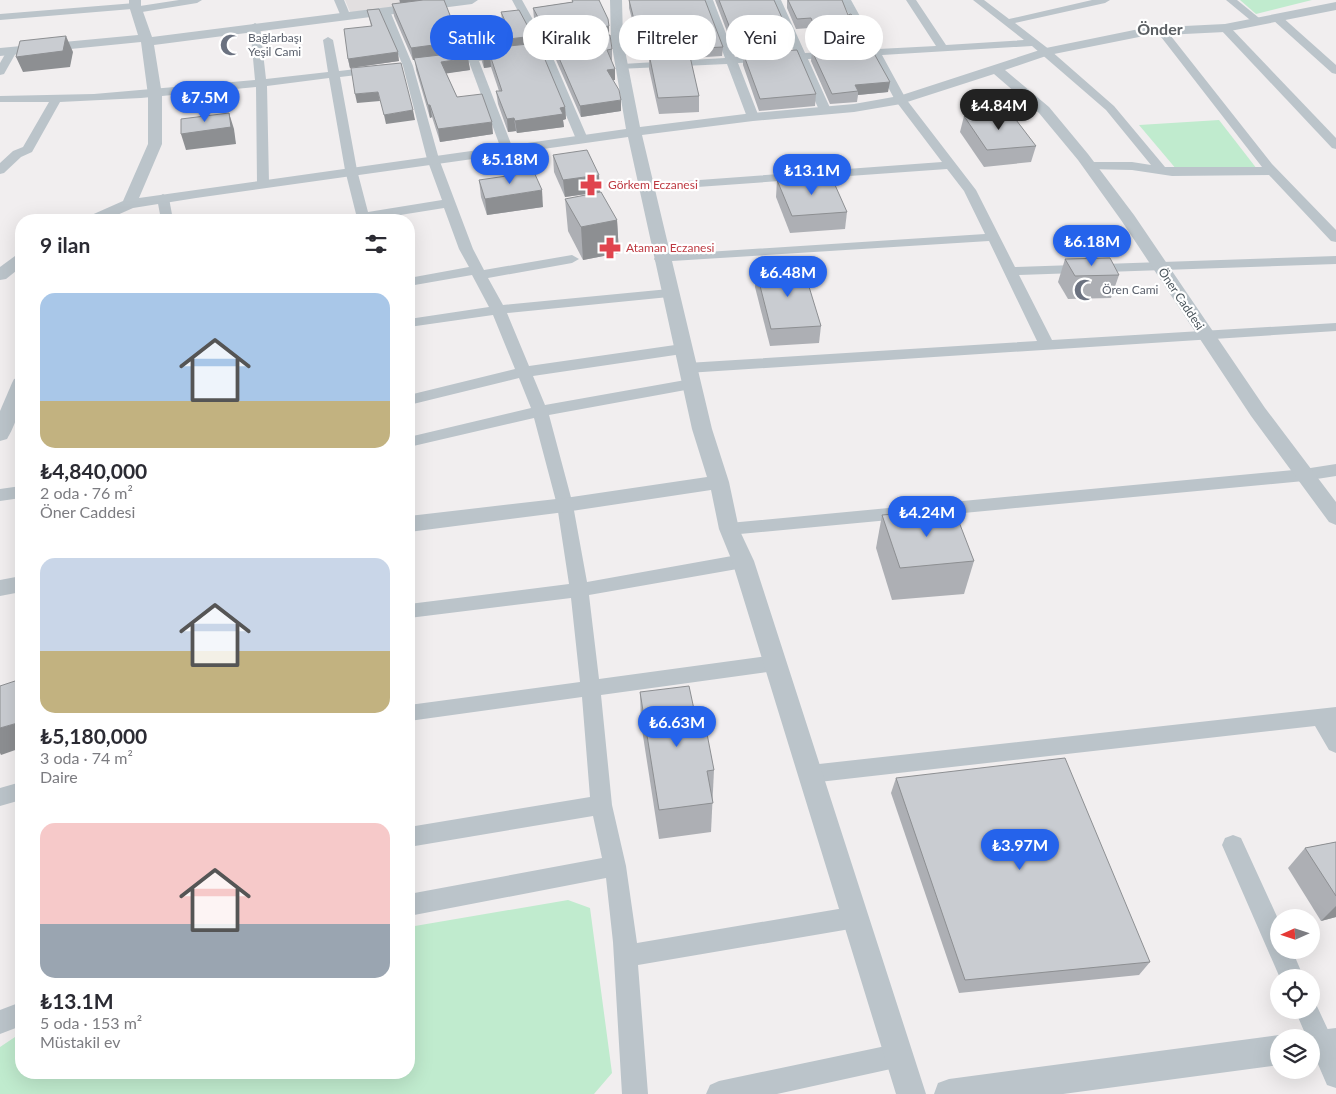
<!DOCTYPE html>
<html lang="tr">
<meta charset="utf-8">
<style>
body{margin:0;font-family:Lato,sans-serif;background:#f7f7f7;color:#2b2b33;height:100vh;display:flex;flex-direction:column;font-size:19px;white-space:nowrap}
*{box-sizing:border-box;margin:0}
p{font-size:16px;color:#7c7c81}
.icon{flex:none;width:28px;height:28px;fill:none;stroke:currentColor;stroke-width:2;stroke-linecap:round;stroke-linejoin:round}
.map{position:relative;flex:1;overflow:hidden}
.side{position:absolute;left:15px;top:214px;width:400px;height:865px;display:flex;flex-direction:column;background:#fff;border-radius:20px;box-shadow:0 5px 20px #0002}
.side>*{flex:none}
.top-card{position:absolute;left:430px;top:15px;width:475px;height:45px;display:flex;gap:10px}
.needle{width:32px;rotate:267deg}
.fabs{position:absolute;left:1270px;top:909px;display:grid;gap:10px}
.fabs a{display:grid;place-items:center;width:50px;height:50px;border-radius:50%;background:#fff;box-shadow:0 5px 20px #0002;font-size:25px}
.price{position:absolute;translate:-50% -42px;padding:0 11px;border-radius:18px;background:#2563eb;color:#fff;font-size:16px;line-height:32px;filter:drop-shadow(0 1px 2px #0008)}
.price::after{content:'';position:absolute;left:50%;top:30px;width:15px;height:11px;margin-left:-8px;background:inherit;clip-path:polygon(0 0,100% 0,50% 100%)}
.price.current{background:#222;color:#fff}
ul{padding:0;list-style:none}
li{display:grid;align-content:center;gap:10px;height:265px;padding:0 25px}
li span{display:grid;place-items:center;height:155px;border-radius:15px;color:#555}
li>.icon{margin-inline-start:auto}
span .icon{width:90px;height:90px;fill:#fffc;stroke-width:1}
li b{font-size:21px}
h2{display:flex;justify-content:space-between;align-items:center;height:60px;padding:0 25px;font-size:21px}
.pill{padding:0 18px;border-radius:22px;background:#fff;box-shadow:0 5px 20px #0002;font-size:18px;line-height:45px}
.pill.current{background:#2563eb;color:#fff}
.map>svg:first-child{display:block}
.education{fill:#e2dfe0}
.green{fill:#c0ebce}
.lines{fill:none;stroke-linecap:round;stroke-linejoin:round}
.minor{fill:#bbc4ca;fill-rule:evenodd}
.tertiary{fill:#bbc4ca;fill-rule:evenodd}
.wall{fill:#adafb4}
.shaded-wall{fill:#8d8f92}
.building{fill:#c9ccd1;stroke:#8d8f92}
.labels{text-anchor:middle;stroke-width:4.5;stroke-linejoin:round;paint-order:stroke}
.far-worship-label{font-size:12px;fill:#5b616d;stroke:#fff;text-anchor:start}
.far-health-label{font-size:12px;fill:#be3a42;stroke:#fff;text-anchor:start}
.far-street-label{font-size:12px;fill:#48535a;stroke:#fff}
.far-district-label{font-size:16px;font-weight:bold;fill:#5b5f63;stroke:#fff}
</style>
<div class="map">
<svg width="1336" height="1094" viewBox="0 0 1336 1094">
<rect width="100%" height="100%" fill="#f1eeef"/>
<path class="education" d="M345 0H451L357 13 350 12Z"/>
<g class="green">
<path d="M1240 0H1312L1256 14Z"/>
<path d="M1219 120 1257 169 1177 170 1139 125Z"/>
<path d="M568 900 590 908 612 1073 594 1094H0V1047L21 1033V1072H409V927Z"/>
</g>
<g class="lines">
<g class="minor">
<path d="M179 0H202L197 3 136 13 132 12V9L0 20V14L135 3 140 6Z"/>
<path d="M334 0H344L351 17 350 19H342Z"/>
<path d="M512 0H522L547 45 575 42 580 45 575 48 550 51 588 139 586 142H578L576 139 540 53 479 61 513 149 507 153 501 149 469 62 444 65 439 62 444 59 467 56 460 29 465 26 470 29 477 54 537 47Z"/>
<path d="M703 0H713L735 57 795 54 771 0H781L805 53 868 50 841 0H851L878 49 936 46 906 0H916L946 45 1024 40 973 0H984L1009 19 1092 0H1110L1105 3 1015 23 1050 50 1114 106 1165 167H1262L1158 33 1159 31H1167L1272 164 1336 230V242L1331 241 1269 175 1172 176 1132 170 1086 169 1084 166 1086 163 1090 162H1132L1151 165 1106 110 1032 46 882 55 906 99 976 190 1015 267 1336 256V264L1019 275 1052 340 1336 323V331L687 373 682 371 680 368 682 365 687 363 1037 341 989 241 656 262 654 259 656 256 661 255 985 234 964 191 947 169 641 191 639 188 645 184 942 162 895 100 871 56 808 59 831 110 825 113 819 110 797 60 738 63 759 117 753 120 747 117 727 64 618 69 617 67 622 64 725 58Z"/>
<path d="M1226 0H1237L1264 22 1263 24H1255Z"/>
<path d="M385 8 390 11 413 66 439 159 473 249 484 270 572 255 579 259 572 263 488 278 503 305 669 289 676 293 669 297 507 313 529 366 682 344 687 346 689 349 687 352 682 354 533 376 545 405 691 379 696 381 699 384 696 387 691 389 549 415 573 505 587 582 743 554 749 556 752 561 749 566 743 568 589 595 599 679 775 655 782 658 785 663 782 668 775 671 601 695 612 805 626 866 637 943 856 906 864 909 867 917 864 925 856 928 638 965 648 1094H622L613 942 606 878 409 916V894L602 858 593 816 409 847V827L590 797 582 697 409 721V705L580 682 571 598 409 618V604L569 584 557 505 534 418 409 447V437L531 408 519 378 409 405V395L515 369 493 315 409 327V319L489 307 472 275 409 286V278L469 267 459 249 444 208 369 220H340L341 217 356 214 345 170 329 78 267 86 269 183 267 186 263 187 257 183 256 87 141 98 60 102 32 152 21 157 4 173 0 174V163L13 151 23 147 49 102H0V96L94 94 255 80 250 26 255 23 260 26 266 79 328 72 323 40 328 37 333 40 339 71 374 67 379 70 374 73 340 77 357 170 368 212 442 200 427 159 403 66 380 11Z"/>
<path d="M1277 15 1281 16 1336 65V74L1332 73 1273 20V16Z"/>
<path d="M1225 25 1229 26 1336 138V149L1332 148 1221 30 1220 28Z"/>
<path d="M12 48 17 51 4 74 0 75V63L8 49Z"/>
<path d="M163 194 169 198 173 220H161L157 198Z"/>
<path d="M1336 464V476L1304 481 729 535 723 533 720 529 723 525 729 523 1304 469Z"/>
<path d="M21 486V498L0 501V489Z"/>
<path d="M1336 707V753L1329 750 1315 726 810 783 803 780 800 774 803 768 810 765Z"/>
<path d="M21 782V800L0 806V788Z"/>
<path d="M1233 835 1241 838 1279 921V950H1292L1304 978H1280L1222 845 1225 838Z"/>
<path d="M1311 1000 1315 1002 1336 1047V1088L1327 1085 1311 1048V1038H1307L1295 1010H1311Z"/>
<path d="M21 1002V1026L0 1034V1010Z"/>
<path d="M900 1043 909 1046 912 1055 909 1064 900 1067 777 1094H706L710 1085 719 1081Z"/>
</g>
<g class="tertiary">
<path d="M129 0H141V6L152 37 444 0H478L472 4 154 45 162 95V144L139 198 626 129 611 40 610 0H622L623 40 640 127 753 113 854 104 899 96 1046 48 1144 28 1225 24 1336 2V10L1225 32 1144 36 1049 55 1005 70 1049 107 1088 154 1134 215 1265 408 1336 502V525L1329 522 1251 416 1121 220 1078 160 1039 113 994 74 901 104 854 112 753 121 642 135 712 429 729 482 739 529 754 561 926 1094H896L732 561 719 529 711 490 565 512 409 532V516L565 498 707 477 692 429 628 137 196 198 133 208 106 220H85L87 217 123 201 148 144V95L141 42 0 56V48L138 35 129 6Z"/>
<path d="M21 254V267L6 279 0 280V267L15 256Z"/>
<path d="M21 377C22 400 19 419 7 439L0 441V411L12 383 14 379Z"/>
<path d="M21 576V592L0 596V580Z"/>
<path d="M1336 1028V1058L1311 1061V1038H1300V1035L1311 1031Z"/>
<path d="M1279 1035 1285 1038H1279V1065L1063 1094H934L938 1083 949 1079Z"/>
</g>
</g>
<g class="wall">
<path d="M399 0H444L457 33 463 41 464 52 468 58 470 70 446 73 457 97 493 134 440 142 432 117 430 118 416 70 415 60H413L394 16 392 4 400 3Z"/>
<path d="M572 0 608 19 609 35 612 49V60H611L615 80H613L621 111 581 117 553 53 552 43 548 44 534 18 533 8 572 2Z"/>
<path d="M629 0 723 47 722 56 690 58 699 96V112L659 114 649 69V60H643L629 8Z"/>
<path d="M715 0H774L783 20 782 29H781L788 43 787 51 816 94 815 106 759 111 743 65V55H736Z"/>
<path d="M787 0H842L848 15 866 38 865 48 888 92 858 95 857 102 830 104 811 61 812 51 820 50 810 28 796 29 787 8Z"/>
<path d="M367 10 399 61 350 68 348 59 371 26Z"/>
<path d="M501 12 534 43 565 107 566 119 563 120 564 127 517 133 516 131 508 132 498 104 496 91H499L491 67 484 68 482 62 480 52H478L476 45 475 36 507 33 502 21Z"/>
<path d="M964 116 1036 146 1031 162 984 167 960 132Z"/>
<path d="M553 155 600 192 565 197 554 172Z"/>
<path d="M479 180 543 207 487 215 481 197Z"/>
<path d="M777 180 847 212 845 229 790 233 776 197Z"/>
<path d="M565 199 617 220 619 253 583 260 568 231Z"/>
<path d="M1065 259 1119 275 1111 298 1068 299 1058 282Z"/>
<path d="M756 270 821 326 819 343 770 346 755 287Z"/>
<path d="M882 515 974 561 964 594 892 600 876 548Z"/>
<path d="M640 692 695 714 714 770 711 832 659 839 641 723Z"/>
<path d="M896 778 1150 962 1139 975 959 993 891 793Z"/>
<path d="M1336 842V917L1321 921 1288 868 1305 848Z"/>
</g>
<g class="shaded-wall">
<path d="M400 0H429L400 4Z"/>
<path d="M609 26V36L548 44 547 34Z"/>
<path d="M66 36 73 52 70 67 23 72 16 57Z"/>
<path d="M533 36 534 45 480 49V52H478L477 43Z"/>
<path d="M463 41 465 53 413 60 411 48Z"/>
<path d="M398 52 399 61 350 68 348 59Z"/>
<path d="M490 55 491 67 484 68 483 56Z"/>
<path d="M468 58 470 70 443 74 441 62Z"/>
<path d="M615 69V80L608 81 607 70Z"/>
<path d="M890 82 888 92 858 95V91L855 85Z"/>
<path d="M378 92 380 101 357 103 355 94Z"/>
<path d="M621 100V111L581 117 580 106Z"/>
<path d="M428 105H430L432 117 430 118Z"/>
<path d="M565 107 566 119 563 120 564 127 517 133 515 121 560 108Z"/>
<path d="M413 110 415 120 386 124 384 115Z"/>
<path d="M229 113 234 129 236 144 186 150 181 134Z"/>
<path d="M514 118 516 131 508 132 507 119Z"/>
<path d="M492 122 493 134 440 142 438 129Z"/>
<path d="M599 175 600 192 565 197 563 180Z"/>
<path d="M542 190 543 207 487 215 485 199Z"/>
<path d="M617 220 619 253 583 260 581 227Z"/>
<path d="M21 722V748L1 755 0 753V728Z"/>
<path d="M1336 906V917L1321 921Z"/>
</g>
<g class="building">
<path d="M423 0H444L457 33 461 32 463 41 411 48 392 4Z"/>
<path d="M572 0H599L608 19 609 26 547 34 533 8 573 2Z"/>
<path d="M629 0H705L723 47 642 51Z"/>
<path d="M719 0H774L783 20H777L788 43 737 46Z"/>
<path d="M788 0H842L848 15 851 14 866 38 821 41 811 18 797 19Z"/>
<path d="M379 9 398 52 348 59 344 29 372 26 367 10Z"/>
<path d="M519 10 533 36 477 43 475 36 510 32 501 12Z"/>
<path d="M610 35 612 49 607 50 615 69 607 70 619 90 621 100 580 106 552 42Z"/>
<path d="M66 36 63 51 16 57 20 41Z"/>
<path d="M538 43 565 107 560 108 563 114 515 121 514 118 507 119 496 91H502L490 55 483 56 480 49Z"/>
<path d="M871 48 890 82 855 85 858 91 832 94 812 51Z"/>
<path d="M797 50 816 94 760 99 743 53Z"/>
<path d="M466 52 468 58 441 62 457 97 482 94 492 122 438 129 430 105H428L414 58Z"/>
<path d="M689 52 699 96 658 98 649 54Z"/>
<path d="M401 63 413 110 384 115 378 92 355 94 351 68Z"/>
<path d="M1010 112 1036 146 987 150 964 116Z"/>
<path d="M229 113 231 127 181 134V119Z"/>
<path d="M587 150 599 175 563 180 553 155Z"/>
<path d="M534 172 542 190 485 199 479 180Z"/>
<path d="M831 176 847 212 792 216 777 180Z"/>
<path d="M601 192 617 220 581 227 565 199Z"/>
<path d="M1110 258 1119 275 1075 276 1065 259Z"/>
<path d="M803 267 821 326 771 329 756 270Z"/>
<path d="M954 509 974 561 900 568 882 515Z"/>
<path d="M21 679V722L0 728V686Z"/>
<path d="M689 686 695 714 703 713 714 770 707 771 713 803 659 810 640 692Z"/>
<path d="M1065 758 1150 962 965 980 896 778Z"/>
<path d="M1336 842V896L1305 848Z"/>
</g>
<defs>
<g id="mosque-bare" transform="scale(1.725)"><path d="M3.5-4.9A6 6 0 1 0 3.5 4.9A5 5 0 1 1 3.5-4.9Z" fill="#6b7280" stroke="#fff" stroke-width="2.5" paint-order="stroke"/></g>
<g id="pharmacy-bare" transform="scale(1.725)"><path d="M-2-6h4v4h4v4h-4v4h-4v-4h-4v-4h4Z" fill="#e0444e" stroke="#fff" stroke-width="2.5" paint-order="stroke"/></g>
</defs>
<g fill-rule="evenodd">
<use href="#mosque-bare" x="231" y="45"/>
<use href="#pharmacy-bare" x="591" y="185"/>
<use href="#pharmacy-bare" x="610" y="248"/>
<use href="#mosque-bare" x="1085" y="290"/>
</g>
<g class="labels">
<g class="far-worship-label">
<text x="248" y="42">Bağlarbaşı<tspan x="248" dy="14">Yeşil Cami</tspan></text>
<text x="1102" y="294">Ören Cami</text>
</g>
<g class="far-health-label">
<text x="608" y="189">Görkem Eczanesi</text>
<text x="626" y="252">Ataman Eczanesi</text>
</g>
<g class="far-street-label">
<text transform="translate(1181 299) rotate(56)" y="4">Öner Caddesi</text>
</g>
<g class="far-district-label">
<text x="1160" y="35">Önder</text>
</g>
</g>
</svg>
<div class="fabs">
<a><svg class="needle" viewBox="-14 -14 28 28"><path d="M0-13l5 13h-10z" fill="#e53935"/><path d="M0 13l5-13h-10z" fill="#7c7c81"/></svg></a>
<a><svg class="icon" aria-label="locate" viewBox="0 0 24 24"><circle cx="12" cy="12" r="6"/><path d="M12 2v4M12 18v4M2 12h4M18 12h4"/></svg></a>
<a><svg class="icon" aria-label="layers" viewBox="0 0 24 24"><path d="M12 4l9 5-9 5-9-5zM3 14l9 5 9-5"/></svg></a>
</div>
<b class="price" style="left:205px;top:123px">₺7.5M</b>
<b class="price current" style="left:999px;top:131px">₺4.84M</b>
<b class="price" style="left:510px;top:185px">₺5.18M</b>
<b class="price" style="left:812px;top:196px">₺13.1M</b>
<b class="price" style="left:1092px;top:267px">₺6.18M</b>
<b class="price" style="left:788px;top:298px">₺6.48M</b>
<b class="price" style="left:927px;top:538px">₺4.24M</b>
<b class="price" style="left:677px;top:748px">₺6.63M</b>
<b class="price" style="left:1020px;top:871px">₺3.97M</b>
<div class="top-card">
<a class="pill current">Satılık</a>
<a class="pill">Kiralık</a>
<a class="pill">Filtreler</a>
<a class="pill">Yeni</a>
<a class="pill">Daire</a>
</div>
<section class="side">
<h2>9 ilan<svg class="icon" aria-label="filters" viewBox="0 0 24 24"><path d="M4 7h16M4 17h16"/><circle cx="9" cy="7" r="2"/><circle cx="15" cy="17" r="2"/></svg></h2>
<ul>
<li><span style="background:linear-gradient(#a9c7e8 70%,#c2b280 0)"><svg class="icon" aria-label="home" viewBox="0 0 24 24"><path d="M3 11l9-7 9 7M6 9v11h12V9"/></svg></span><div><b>₺4,840,000</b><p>2 oda · 76 m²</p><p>Öner Caddesi</p></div></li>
<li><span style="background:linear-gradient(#c9d6e8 60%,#c2b280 0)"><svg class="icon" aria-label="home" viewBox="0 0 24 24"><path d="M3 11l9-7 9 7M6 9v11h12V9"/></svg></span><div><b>₺5,180,000</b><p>3 oda · 74 m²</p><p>Daire</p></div></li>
<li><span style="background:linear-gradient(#f6c9c9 65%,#9aa5b1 0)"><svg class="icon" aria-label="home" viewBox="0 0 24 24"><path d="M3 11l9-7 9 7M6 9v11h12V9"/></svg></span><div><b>₺13.1M</b><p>5 oda · 153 m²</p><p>Müstakil ev</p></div></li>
</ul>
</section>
</div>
